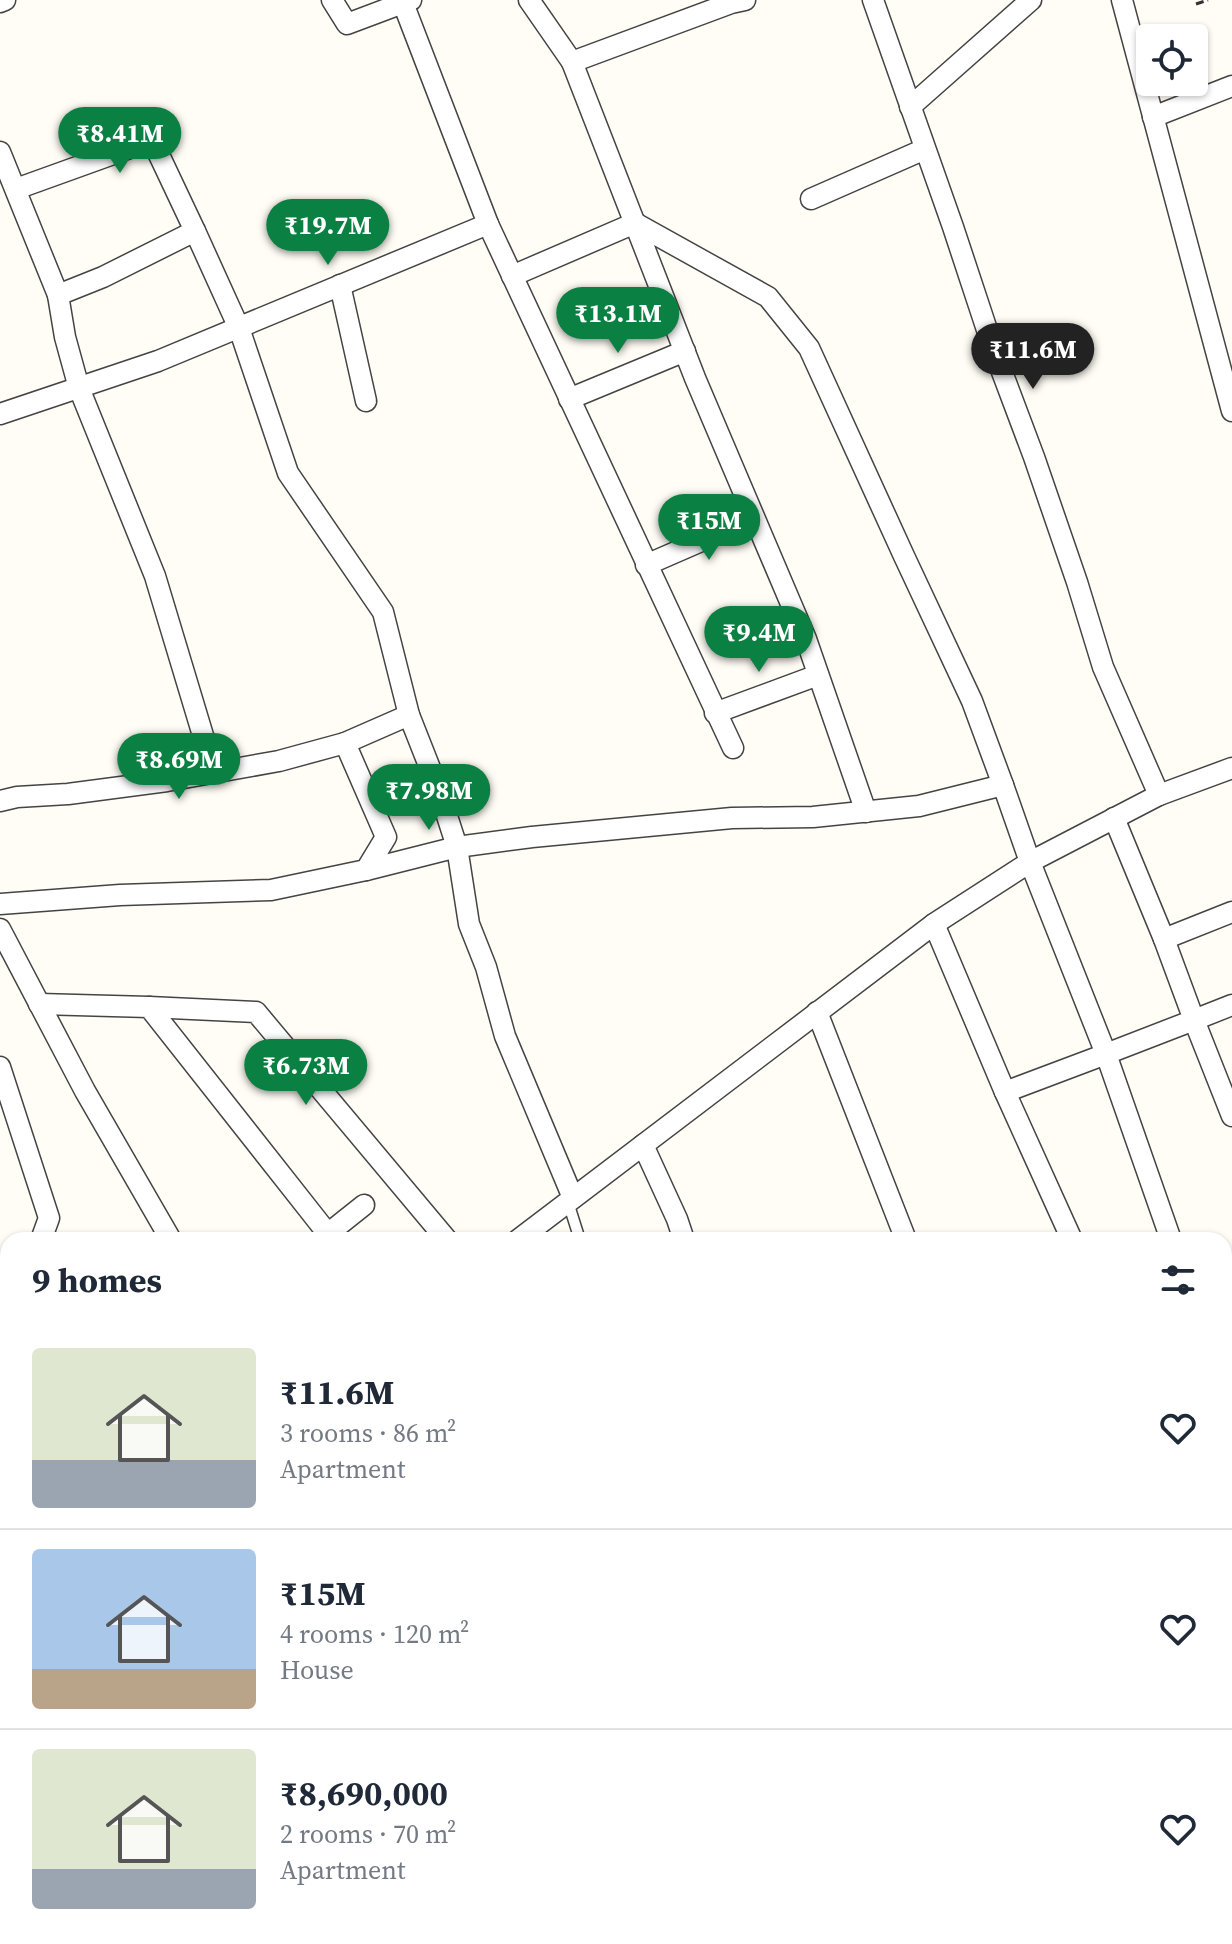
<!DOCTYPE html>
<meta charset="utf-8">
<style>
body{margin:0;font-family:"Source Serif 4",serif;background:#f6f6f7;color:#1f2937;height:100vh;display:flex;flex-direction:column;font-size:30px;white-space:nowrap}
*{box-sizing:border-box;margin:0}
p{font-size:26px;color:#747a83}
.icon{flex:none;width:44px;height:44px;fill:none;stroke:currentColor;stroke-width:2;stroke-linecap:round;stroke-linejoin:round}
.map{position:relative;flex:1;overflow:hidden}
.sheet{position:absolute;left:0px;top:1232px;width:1232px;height:712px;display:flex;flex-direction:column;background:#fff;border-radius:24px 24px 0 0;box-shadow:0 2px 6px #0004}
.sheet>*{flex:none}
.tools{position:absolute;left:1136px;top:24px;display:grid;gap:16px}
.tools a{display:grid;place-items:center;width:72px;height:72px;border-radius:8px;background:#fff;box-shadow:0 2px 6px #0004;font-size:40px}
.price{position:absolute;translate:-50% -68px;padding:0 18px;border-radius:28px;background:#0b8043;color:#fff;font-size:26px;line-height:52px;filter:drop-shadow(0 2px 4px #0008)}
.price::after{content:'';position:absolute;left:50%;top:48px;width:24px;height:18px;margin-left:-12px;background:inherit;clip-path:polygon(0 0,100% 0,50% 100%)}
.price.active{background:#222;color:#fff}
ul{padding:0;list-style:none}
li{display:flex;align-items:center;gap:24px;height:200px;padding:0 32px}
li+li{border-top:2px solid #e0e1e3}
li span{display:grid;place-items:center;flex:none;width:224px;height:160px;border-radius:8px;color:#555}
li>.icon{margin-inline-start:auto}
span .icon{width:96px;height:96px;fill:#fffc;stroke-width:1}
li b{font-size:34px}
h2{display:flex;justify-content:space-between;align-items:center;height:96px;padding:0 32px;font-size:34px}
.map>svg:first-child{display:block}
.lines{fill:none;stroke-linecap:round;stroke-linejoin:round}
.service-casing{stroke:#444;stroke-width:13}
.minor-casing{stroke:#444;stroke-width:23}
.tertiary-casing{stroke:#444;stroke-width:29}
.path{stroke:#333;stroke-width:3;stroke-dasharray:8 4;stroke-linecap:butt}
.service{stroke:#fff;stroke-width:10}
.minor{stroke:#fff;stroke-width:20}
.tertiary{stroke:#fff;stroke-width:26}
</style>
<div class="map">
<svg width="1232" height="1944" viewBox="0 0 1232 1944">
<rect width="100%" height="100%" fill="#fffdf5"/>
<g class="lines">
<g class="service-casing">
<g id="service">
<path d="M568 1202 580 1240"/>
<path d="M0 1843 8 1851"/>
</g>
</g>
<g class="minor-casing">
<g id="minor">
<path d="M332 0 347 24 411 0"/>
<path d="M529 0 572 62"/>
<path d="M745 0 731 3 572 62 695 378 806 639 866 812"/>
<path d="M873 0 953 227 993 348 1034 457 1077 582 1103 667 1159 795"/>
<path d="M1122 0 1232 411"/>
<path d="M0 2 5 0"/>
<path d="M910 107 1031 0"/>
<path d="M1153 117 1232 86"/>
<path d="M0 152 58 295 103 277 195 231 239 328 288 473 383 612 409 715"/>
<path d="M16 189 152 140 195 231"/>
<path d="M811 199 925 149"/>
<path d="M488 224 733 748"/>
<path d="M512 276 635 223 768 297 809 348 904 556 972 701 1003 785"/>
<path d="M340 285 366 401"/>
<path d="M58 295 65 337 79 388 155 576 214 772"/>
<path d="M569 399 685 351"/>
<path d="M0 414 158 361 488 224 403 3"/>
<path d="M646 565 754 518"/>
<path d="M715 713 818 675"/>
<path d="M0 801 17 797 68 794 167 781 279 761 345 743"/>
<path d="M1114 818 1164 939"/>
<path d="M366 870 457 847 469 924 486 967 505 1036 573 1198"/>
<path d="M0 904 120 895 271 890 366 870 386 837 345 743 409 715 439 791 457 847 532 837 732 818 813 817 919 806 1003 785 1030 862 1106 1054 1005 1092"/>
<path d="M934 924 1005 1092 1072 1240"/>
<path d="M0 929 85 1091 171 1240"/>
<path d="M39 1004 149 1007 328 1234"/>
<path d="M1232 1005 1194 1020 1232 1116"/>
<path d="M149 1007 256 1012 447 1240"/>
<path d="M817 1012 906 1240"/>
<path d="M0 1067 49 1218 41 1240"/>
<path d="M643 1145 677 1219 684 1240"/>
<path d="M320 1240 364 1205"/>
<path d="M518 1240 934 924 1030 862 1159 795 1232 768"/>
<path d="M1171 1240 1106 1054 1194 1020 1164 939 1232 912"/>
<path d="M1224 1339 1232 1336"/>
<path d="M0 1550 8 1547"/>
<path d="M1224 1558 1232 1549"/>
<path d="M1224 1589 1232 1600"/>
<path d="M1224 1694 1232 1692"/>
<path d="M1224 1841 1232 1854"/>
<path d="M1224 1896 1232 1891"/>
<path d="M835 1936 861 1944"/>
<path d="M1157 1936 1162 1944"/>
<path d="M415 1944 432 1936"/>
<path d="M970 1944 986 1936"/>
</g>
</g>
<g class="tertiary-casing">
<g id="tertiary">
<path d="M0 1625 8 1619"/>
<path d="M563 1936 568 1944"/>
</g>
</g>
<path class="path" d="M1196 4 1208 0"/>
<use href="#service" class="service"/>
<use href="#minor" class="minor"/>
<use href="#tertiary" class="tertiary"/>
</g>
</svg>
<div class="tools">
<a><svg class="icon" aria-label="locate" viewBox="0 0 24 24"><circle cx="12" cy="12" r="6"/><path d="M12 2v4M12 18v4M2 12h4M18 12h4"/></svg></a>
</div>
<b class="price" style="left:120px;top:175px">₹8.41M</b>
<b class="price" style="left:328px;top:267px">₹19.7M</b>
<b class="price" style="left:618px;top:355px">₹13.1M</b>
<b class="price active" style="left:1033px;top:391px">₹11.6M</b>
<b class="price" style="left:709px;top:562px">₹15M</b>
<b class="price" style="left:759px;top:674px">₹9.4M</b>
<b class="price" style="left:179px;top:801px">₹8.69M</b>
<b class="price" style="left:429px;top:832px">₹7.98M</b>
<b class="price" style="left:306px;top:1107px">₹6.73M</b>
<section class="sheet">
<h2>9 homes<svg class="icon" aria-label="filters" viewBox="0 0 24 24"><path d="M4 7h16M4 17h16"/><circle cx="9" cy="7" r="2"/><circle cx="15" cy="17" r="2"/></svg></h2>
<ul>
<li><span style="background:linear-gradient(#dfe7d0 70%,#9aa5b1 0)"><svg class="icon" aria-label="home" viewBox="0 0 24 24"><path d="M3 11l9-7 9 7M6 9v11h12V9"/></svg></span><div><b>₹11.6M</b><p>3 rooms · 86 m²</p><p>Apartment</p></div><svg class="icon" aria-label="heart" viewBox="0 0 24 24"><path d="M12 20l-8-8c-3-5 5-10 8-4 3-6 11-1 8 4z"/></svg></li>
<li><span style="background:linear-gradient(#a9c7e8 75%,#b9a48a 0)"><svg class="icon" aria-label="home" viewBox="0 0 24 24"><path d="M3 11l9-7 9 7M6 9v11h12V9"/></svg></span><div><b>₹15M</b><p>4 rooms · 120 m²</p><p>House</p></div><svg class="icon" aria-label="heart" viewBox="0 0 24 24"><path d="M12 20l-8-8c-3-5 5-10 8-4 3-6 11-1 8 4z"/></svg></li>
<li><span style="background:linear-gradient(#dfe7d0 75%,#9aa5b1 0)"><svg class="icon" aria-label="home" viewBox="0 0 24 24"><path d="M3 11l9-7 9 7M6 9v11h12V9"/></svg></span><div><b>₹8,690,000</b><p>2 rooms · 70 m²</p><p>Apartment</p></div><svg class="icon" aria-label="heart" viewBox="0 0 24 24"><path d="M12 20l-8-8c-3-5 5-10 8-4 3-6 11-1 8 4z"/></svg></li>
</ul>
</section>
</div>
